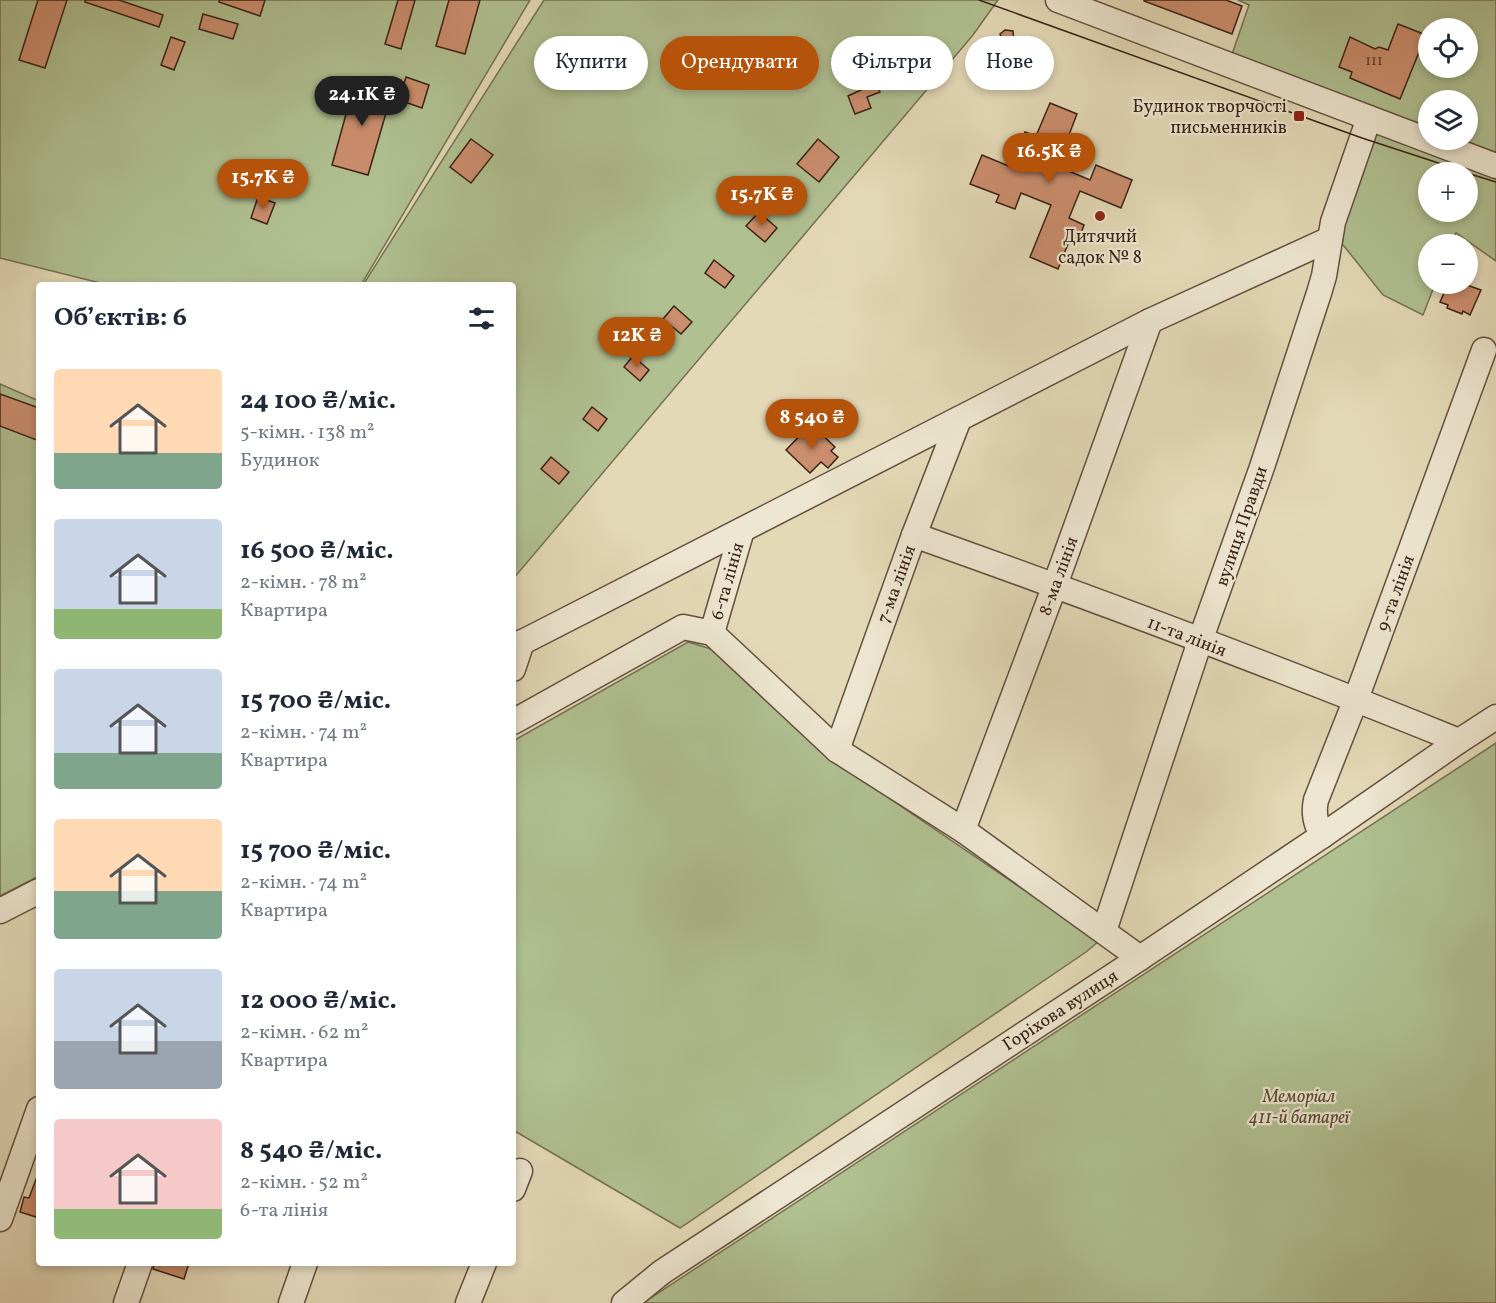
<!DOCTYPE html>
<html lang="uk">
<meta charset="utf-8">
<style>
body{margin:0;font-family:Vollkorn,serif;background:#f2f2f3;color:#1f2937;height:100vh;display:flex;flex-direction:column;font-size:22px;white-space:nowrap}
*{box-sizing:border-box;margin:0}
p{font-size:20px;color:#747a83}
.icon{flex:none;width:33px;height:33px;fill:none;stroke:currentColor;stroke-width:2;stroke-linecap:round;stroke-linejoin:round}
.map{position:relative;flex:1;overflow:hidden}
.panel{position:absolute;left:36px;top:282px;width:480px;height:984px;display:flex;flex-direction:column;background:#fff;border-radius:6px;box-shadow:0 3px 9px #0003}
.panel>*{flex:none}
.hud{position:absolute;left:534px;top:36px;width:570px;height:54px;display:flex;gap:12px}
.controls{position:absolute;left:1418px;top:18px;display:grid;gap:12px}
.controls a{display:grid;place-items:center;width:60px;height:60px;border-radius:50%;background:#fff;box-shadow:0 3px 9px #0003;font-size:30px}
.price{position:absolute;translate:-50% -51px;padding:0 14px;border-radius:21px;background:#b45309;color:#fff;font-size:20px;line-height:39px;filter:drop-shadow(0 2px 3px #0008)}
.price::after{content:'';position:absolute;left:50%;top:36px;width:18px;height:14px;margin-left:-9px;background:inherit;clip-path:polygon(0 0,100% 0,50% 100%)}
.price.current{background:#222;color:#fff}
ul{padding:0;list-style:none}
li{display:flex;align-items:center;gap:18px;height:150px;padding:0 18px}
li span{display:grid;place-items:center;flex:none;width:168px;height:120px;border-radius:6px;color:#555}
li>.icon{margin-inline-start:auto}
span .icon{width:72px;height:72px;fill:#fffc;stroke-width:1}
li b{font-size:26px}
h2{display:flex;justify-content:space-between;align-items:center;height:72px;padding:0 18px;font-size:26px}
.chip{padding:0 21px;border-radius:27px;background:#fff;box-shadow:0 3px 9px #0003;font-size:21px;line-height:54px}
.chip.current{background:#b45309;color:#fff}
.map>svg:first-child{display:block}
.green{fill:#b0c091;stroke:#757154;stroke-width:1.5;fill-rule:evenodd}
.building{fill:#cb8e6e;stroke:#3a2217;stroke-width:1.5}
.lines{fill:none;stroke-linecap:round;stroke-linejoin:round}
.minor-casing{stroke:#64503f;stroke-width:27}
.minor{stroke:#ede6d0;stroke-width:24}
.tram{stroke:#3a2217;stroke-width:1.5}
.poi-dot{fill:#8f2418;stroke:#ede6d0;stroke-width:2}
.labels{text-anchor:middle;stroke-width:4.5;stroke-linejoin:round;paint-order:stroke}
.number-label{font-size:15px;fill:#5e3d2d}
.poi-label{font-size:18px;fill:#3a2217;stroke:#ede6d0;text-anchor:end}
.street-label{font-size:18px;fill:#3a2217;stroke:#ede6d0}
.park-label{font-size:18px;font-style:italic;fill:#584a36;stroke:#ede6d0}
</style>
<div class="map">
<svg width="1496" height="1303" viewBox="0 0 1496 1303">
<rect width="100%" height="100%" fill="#e4d9b7"/>
<filter id="stains"><feTurbulence type="fractalNoise" baseFrequency=".00333" numOctaves="4"/><feColorMatrix values="0 0 0 0 .2 0 0 0 0 .09 0 0 0 0 .02 0 0 0 .5 -.17"/></filter>
<radialGradient id="worn" r=".72"><stop offset=".6" stop-color="#630" stop-opacity="0"/><stop offset="1" stop-color="#630" stop-opacity=".3"/></radialGradient>
<g class="green">
<path d="M0 0H530L361 285H108L0 258Z"/>
<path d="M544 0H998L973 35 513 579V285H363Z"/>
<path d="M1238 0H1496V159L1444 140H1467V100H1428V133L1230 60 1249 5ZM1428 28H1467V68H1428Z"/>
<path d="M1371 125 1496 171V261L1456 233 1451 244H1428V284H1435L1423 315 1383 295 1336 236ZM1428 172H1467V212H1428Z"/>
<path d="M0 384 39 401V876L0 896Z"/>
<path d="M688 642 711 649 836 762 1099 941 1086 952 680 1228 513 1130V741Z"/>
<path d="M1496 743V1303H643Z"/>
</g>
<g class="building">
<path d="M38 0H67L45 68 19 60Z"/>
<path d="M85 0H119L163 15 159 27 85 2Z"/>
<path d="M219 0H265L260 16 219 2Z"/>
<path d="M398 0H415L401 49 385 44Z"/>
<path d="M449 0H480L465 54 436 46Z"/>
<path d="M1144 0H1226L1242 6 1232 34 1144 1Z"/>
<path d="M203 14 238 24 233 39 199 29Z"/>
<path d="M1398 24 1426 35 1400 99 1350 78 1352 72 1339 67 1350 37 1375 49 1379 47 1388 50Z"/>
<path d="M1005 30 1013 31 1016 67 1010 68 1000 34Z"/>
<path d="M171 37 185 42 174 70 161 65Z"/>
<path d="M872 71 880 92 867 97 871 108 855 114 848 96 863 89 858 76Z"/>
<path d="M406 77 429 85 422 108 399 100Z"/>
<path d="M356 78 393 89 368 175 332 165Z"/>
<path d="M1050 103 1077 114 1057 166 1090 180 1096 165 1132 180 1121 208 1080 191 1069 218 1084 225 1078 242 1070 239 1058 269 1030 257 1051 205 1021 193 1015 209 996 202 999 195 970 184 982 155 1011 167 1025 132 1036 136Z"/>
<path d="M471 139 493 155 471 183 450 167Z"/>
<path d="M818 139 839 157 819 182 797 164Z"/>
<path d="M258 197 275 203 267 224 251 218Z"/>
<path d="M759 212 777 228 765 242 746 226Z"/>
<path d="M714 260 734 276 725 288 705 273Z"/>
<path d="M1448 284H1464L1481 290 1470 315 1463 311 1462 314 1447 308 1448 305 1440 302Z"/>
<path d="M674 306 692 322 681 334 663 319Z"/>
<path d="M633 356 649 370 640 381 624 367Z"/>
<path d="M0 394 39 408V441L0 426Z"/>
<path d="M592 407 607 419 598 431 583 419Z"/>
<path d="M811 424 835 447 831 451 838 457 828 468 821 462 810 473 786 450Z"/>
<path d="M551 457 569 472 559 484 541 469Z"/>
<path d="M38 1174 39 1206 36 1217 20 1212 24 1197 29 1198Z"/>
<path d="M154 1263H189L184 1279 153 1269Z"/>
</g>
<g class="lines">
<g class="minor-casing">
<g id="minor">
<path d="M1058 0 1496 166"/>
<path d="M914 535C1097 600 1279 668 1459 741"/>
<path d="M712 633 742 530"/>
<path d="M513 647 1150 321 1330 239"/>
<path d="M513 669 522 642"/>
<path d="M513 722 683 627 712 633 837 750 963 830 1140 958"/>
<path d="M837 750 914 535 959 419"/>
<path d="M963 830 1055 585 1150 321"/>
<path d="M1322 836C1316 824 1313 814 1316 800L1356 699 1484 350"/>
<path d="M0 911 39 891"/>
<path d="M1104 931 1200 641 1262 467 1319 293 1324 276 1333 222 1369 118"/>
<path d="M513 1189 520 1171"/>
<path d="M0 1219 39 1109"/>
<path d="M126 1303 140 1263"/>
<path d="M291 1303 305 1263"/>
<path d="M468 1303 484 1263"/>
<path d="M624 1303 662 1272 1140 958 1322 836 1459 741 1496 717"/>
</g>
</g>
<use href="#minor" class="minor"/>
<g class="tram">
<path d="M979 0 1362 138 1466 172"/>
<path d="M1467 173 1496 182"/>
</g>
</g>
<g class="poi-dot">
<rect x="1293" y="110" width="12" height="12" rx="3"/>
<circle cx="1100" cy="216" r="6"/>
</g>
<g class="labels">
<g class="number-label">
<text x="1374" y="65">111</text>
</g>
<g class="poi-label">
<text x="1287" y="112">Будинок творчості<tspan x="1287" dy="21">письменників</tspan></text>
<text x="1100" y="242" text-anchor="middle">Дитячий<tspan x="1100" dy="21">садок № 8</tspan></text>
</g>
<g class="street-label">
<text transform="translate(1241 526) rotate(-71)" y="6">вулиця Правди</text>
<text transform="translate(1058 576) rotate(-70)" y="6">8-ма лінія</text>
<text transform="translate(727 581) rotate(-74)" y="6">6-та лінія</text>
<text transform="translate(896 584) rotate(-70)" y="6">7-ма лінія</text>
<text transform="translate(1395 593) rotate(-70)" y="6">9-та лінія</text>
<text transform="translate(1187 636) rotate(21)" y="6">11-та лінія</text>
<text transform="translate(1060 1010) rotate(-33)" y="6">Горіхова вулиця</text>
</g>
<g class="park-label">
<text x="1299" y="1102">Меморіал<tspan x="1299" dy="21">411-й батареї</tspan></text>
</g>
</g>
<rect width="100%" height="100%" filter="url(#stains)"/>
<rect width="100%" height="100%" fill="url(#worn)"/>
</svg>
<div class="controls">
<a><svg class="icon" aria-label="locate" viewBox="0 0 24 24"><circle cx="12" cy="12" r="6"/><path d="M12 2v4M12 18v4M2 12h4M18 12h4"/></svg></a>
<a><svg class="icon" aria-label="layers" viewBox="0 0 24 24"><path d="M12 4l9 5-9 5-9-5zM3 14l9 5 9-5"/></svg></a>
<a>+</a>
<a>−</a>
</div>
<b class="price current" style="left:362px;top:127px">24.1K ₴</b>
<b class="price" style="left:1049px;top:184px">16.5K ₴</b>
<b class="price" style="left:263px;top:210px">15.7K ₴</b>
<b class="price" style="left:762px;top:227px">15.7K ₴</b>
<b class="price" style="left:637px;top:368px">12K ₴</b>
<b class="price" style="left:812px;top:450px">8 540 ₴</b>
<div class="hud">
<a class="chip">Купити</a>
<a class="chip current">Орендувати</a>
<a class="chip">Фільтри</a>
<a class="chip">Нове</a>
</div>
<section class="panel">
<h2>Об’єктів: 6<svg class="icon" aria-label="filters" viewBox="0 0 24 24"><path d="M4 7h16M4 17h16"/><circle cx="9" cy="7" r="2"/><circle cx="15" cy="17" r="2"/></svg></h2>
<ul>
<li><span style="background:linear-gradient(#ffd9b3 70%,#7fa58c 0)"><svg class="icon" aria-label="home" viewBox="0 0 24 24"><path d="M3 11l9-7 9 7M6 9v11h12V9"/></svg></span><div><b>24 100 ₴/міс.</b><p>5-кімн. · 138 m²</p><p>Будинок</p></div></li>
<li><span style="background:linear-gradient(#c9d6e8 75%,#8fb573 0)"><svg class="icon" aria-label="home" viewBox="0 0 24 24"><path d="M3 11l9-7 9 7M6 9v11h12V9"/></svg></span><div><b>16 500 ₴/міс.</b><p>2-кімн. · 78 m²</p><p>Квартира</p></div></li>
<li><span style="background:linear-gradient(#c9d6e8 70%,#7fa58c 0)"><svg class="icon" aria-label="home" viewBox="0 0 24 24"><path d="M3 11l9-7 9 7M6 9v11h12V9"/></svg></span><div><b>15 700 ₴/міс.</b><p>2-кімн. · 74 m²</p><p>Квартира</p></div></li>
<li><span style="background:linear-gradient(#ffd9b3 60%,#7fa58c 0)"><svg class="icon" aria-label="home" viewBox="0 0 24 24"><path d="M3 11l9-7 9 7M6 9v11h12V9"/></svg></span><div><b>15 700 ₴/міс.</b><p>2-кімн. · 74 m²</p><p>Квартира</p></div></li>
<li><span style="background:linear-gradient(#c9d6e8 60%,#9aa5b1 0)"><svg class="icon" aria-label="home" viewBox="0 0 24 24"><path d="M3 11l9-7 9 7M6 9v11h12V9"/></svg></span><div><b>12 000 ₴/міс.</b><p>2-кімн. · 62 m²</p><p>Квартира</p></div></li>
<li><span style="background:linear-gradient(#f6c9c9 75%,#8fb573 0)"><svg class="icon" aria-label="home" viewBox="0 0 24 24"><path d="M3 11l9-7 9 7M6 9v11h12V9"/></svg></span><div><b>8 540 ₴/міс.</b><p>2-кімн. · 52 m²</p><p>6-та лінія</p></div></li>
</ul>
</section>
</div>
